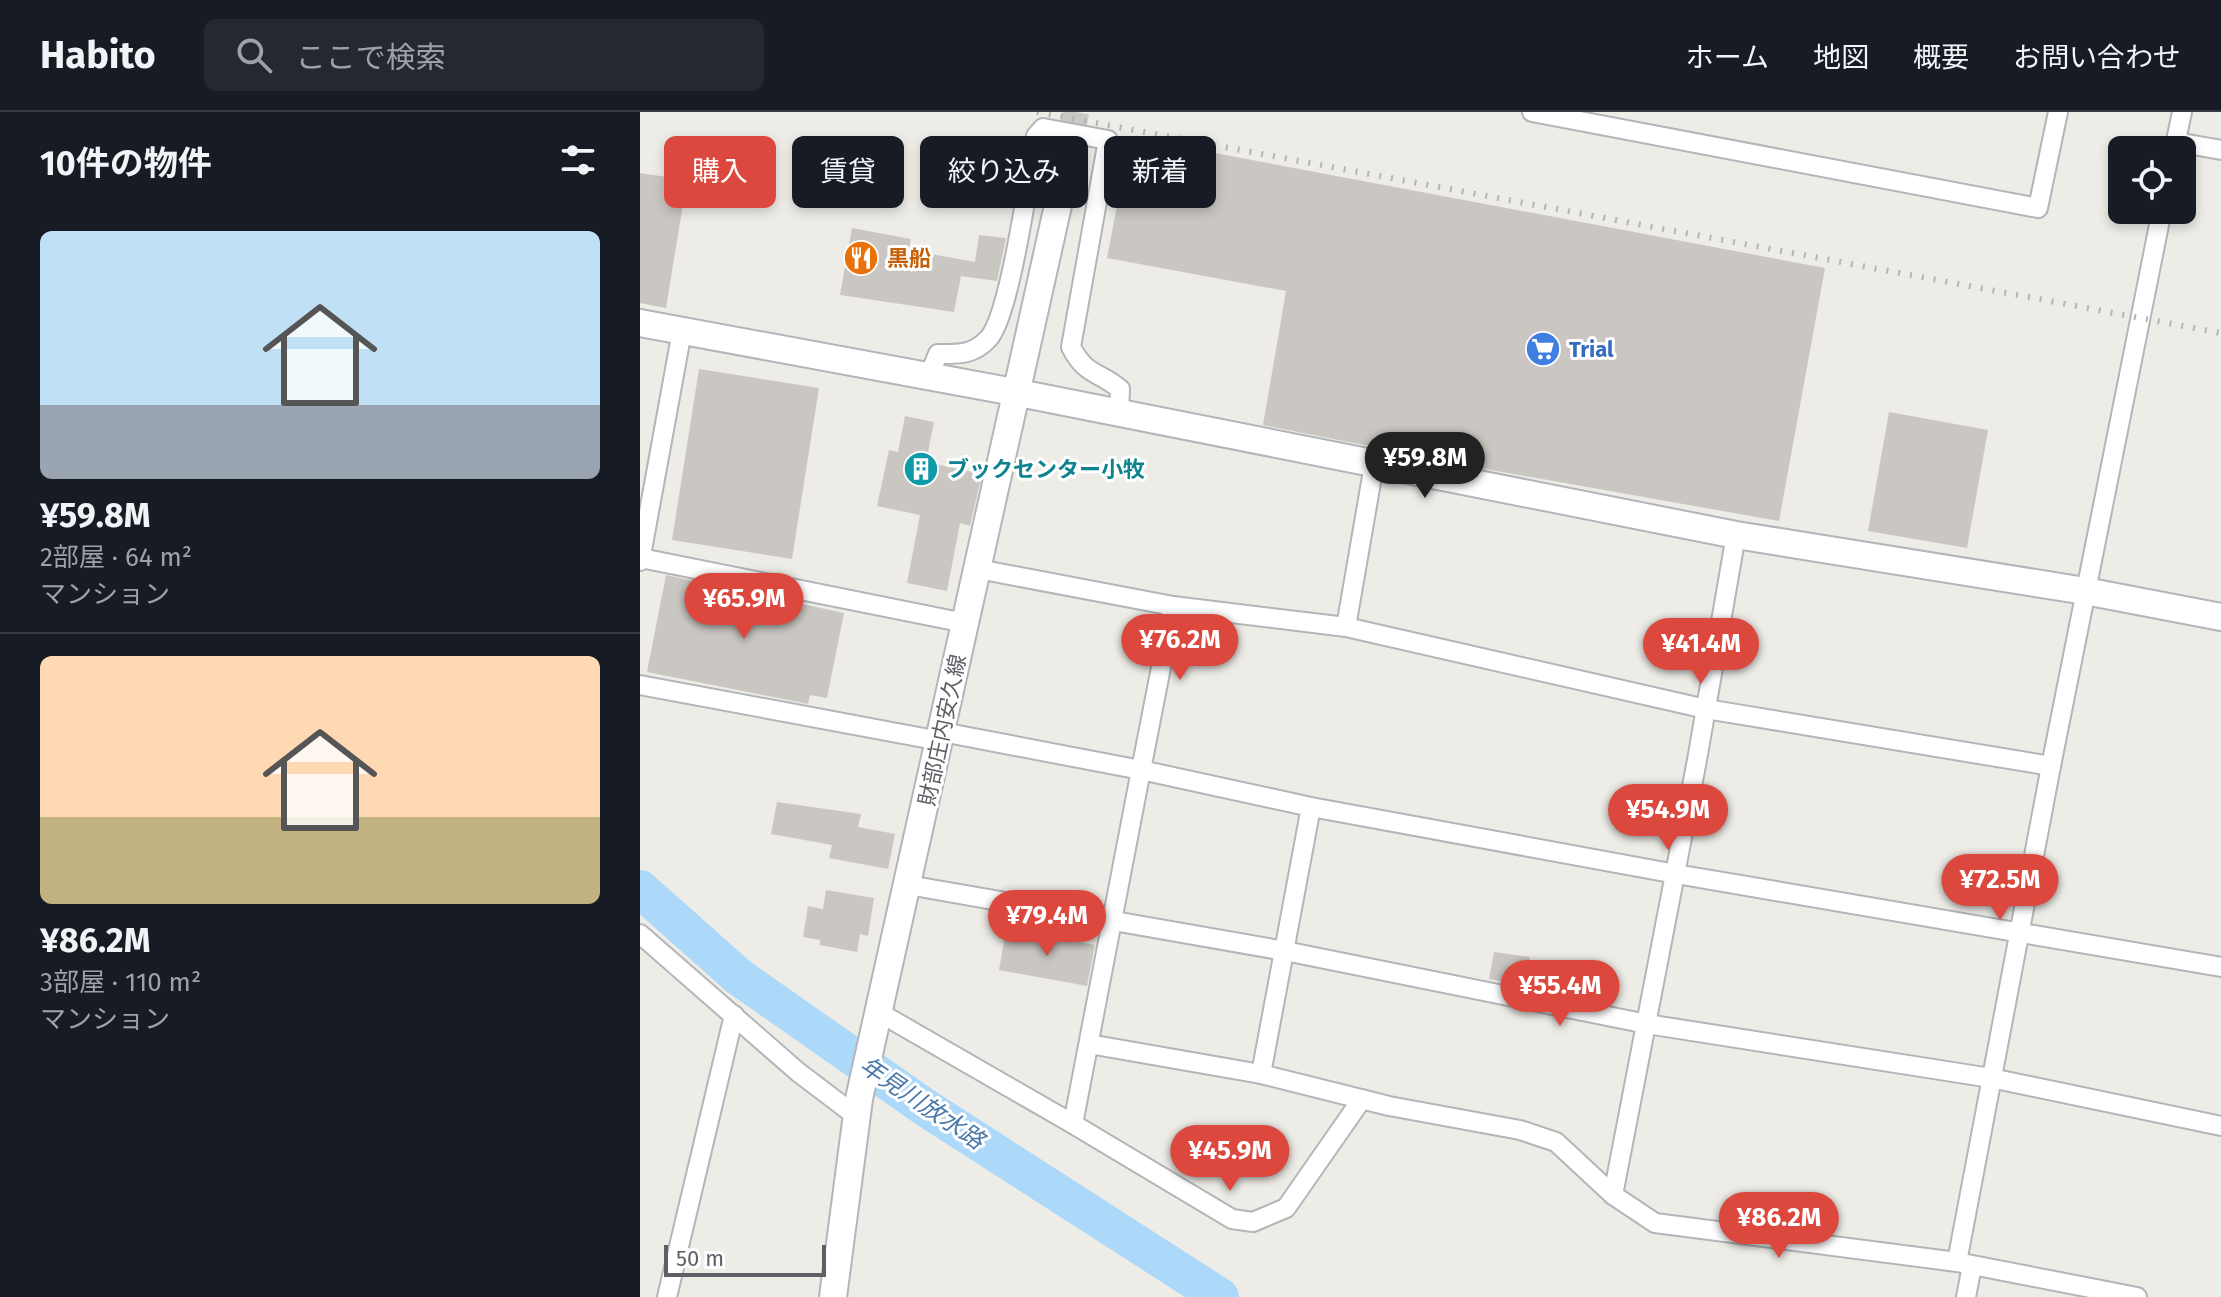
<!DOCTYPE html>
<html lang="ja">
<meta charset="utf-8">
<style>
body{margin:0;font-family:"Fira Sans","Noto Sans JP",sans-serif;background:#242831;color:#f1f3f6;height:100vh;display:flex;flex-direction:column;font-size:30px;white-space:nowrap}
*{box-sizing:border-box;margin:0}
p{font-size:26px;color:#9ea1a6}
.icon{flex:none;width:44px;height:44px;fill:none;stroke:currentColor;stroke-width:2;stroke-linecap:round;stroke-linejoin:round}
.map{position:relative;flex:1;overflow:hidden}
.details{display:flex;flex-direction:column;background:#171b24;width:640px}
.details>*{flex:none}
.top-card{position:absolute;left:24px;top:24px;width:760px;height:72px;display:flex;gap:16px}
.fabs{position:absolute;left:1468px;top:24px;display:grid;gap:16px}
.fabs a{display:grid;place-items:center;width:88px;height:88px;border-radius:12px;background:#171b24;box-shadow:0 4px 12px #0003;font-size:40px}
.scale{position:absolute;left:24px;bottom:20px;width:162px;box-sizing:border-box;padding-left:8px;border:4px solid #5d6165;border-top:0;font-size:22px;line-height:28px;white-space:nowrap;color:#5d6165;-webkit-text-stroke:6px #fff;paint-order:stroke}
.price{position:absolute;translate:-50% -68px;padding:0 18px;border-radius:28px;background:#dc483e;color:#fff;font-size:26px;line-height:52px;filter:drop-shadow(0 2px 4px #0008)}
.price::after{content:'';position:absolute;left:50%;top:48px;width:24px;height:18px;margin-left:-12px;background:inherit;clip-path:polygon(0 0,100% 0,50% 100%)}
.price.active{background:#222;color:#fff}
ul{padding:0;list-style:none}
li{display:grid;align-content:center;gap:16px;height:424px;padding:0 40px}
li+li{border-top:2px solid #363941}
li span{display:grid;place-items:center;height:248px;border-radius:12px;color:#555}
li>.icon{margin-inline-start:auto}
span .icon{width:144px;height:144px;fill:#fffc;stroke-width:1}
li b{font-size:34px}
h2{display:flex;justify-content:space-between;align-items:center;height:96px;padding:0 40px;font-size:34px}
.pill{padding:0 28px;border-radius:12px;background:#171b24;box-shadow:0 4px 12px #0003;font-size:28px;line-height:72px}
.pill.active{background:#dc483e;color:#fff}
header{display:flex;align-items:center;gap:48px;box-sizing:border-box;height:112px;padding:0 40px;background:#171b24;border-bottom:2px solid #363941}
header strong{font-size:38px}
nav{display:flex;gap:44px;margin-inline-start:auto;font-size:28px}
.search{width:560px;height:72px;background:#242831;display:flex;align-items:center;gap:20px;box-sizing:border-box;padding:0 28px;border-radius:12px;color:#9ea1a6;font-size:30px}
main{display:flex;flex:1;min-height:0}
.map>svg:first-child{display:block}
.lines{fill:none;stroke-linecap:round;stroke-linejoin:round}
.river{stroke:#acd8f9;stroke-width:38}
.building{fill:#cac7c2}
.secondary-tunnel{stroke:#cac9c6;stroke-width:26;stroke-dasharray:26 13;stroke-linecap:butt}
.street-casing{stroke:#b3b6b9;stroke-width:22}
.secondary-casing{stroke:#b2b5b9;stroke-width:30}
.street{stroke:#fff;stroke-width:18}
.secondary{stroke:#fff;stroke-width:26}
.rail{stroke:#b4b5b5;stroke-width:6;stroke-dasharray:2 10;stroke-linecap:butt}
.labels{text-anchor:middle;stroke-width:6;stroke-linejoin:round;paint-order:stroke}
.food-label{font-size:22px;font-weight:bold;fill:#c56008;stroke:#fff;text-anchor:start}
.shop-label{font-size:22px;font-weight:bold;fill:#366cbe;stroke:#fff;text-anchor:start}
.culture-label{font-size:22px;font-weight:bold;fill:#0d838f;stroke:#fff;text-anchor:start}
.street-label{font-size:22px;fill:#5d6165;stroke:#fff}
.water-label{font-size:24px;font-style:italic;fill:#4a79aa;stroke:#fff}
</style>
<header>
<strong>Habito</strong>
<div class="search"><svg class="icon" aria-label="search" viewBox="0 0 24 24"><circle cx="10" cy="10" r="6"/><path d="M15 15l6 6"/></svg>ここで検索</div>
<nav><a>ホーム</a><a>地図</a><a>概要</a><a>お問い合わせ</a></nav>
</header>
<main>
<section class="details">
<h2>10件の物件<svg class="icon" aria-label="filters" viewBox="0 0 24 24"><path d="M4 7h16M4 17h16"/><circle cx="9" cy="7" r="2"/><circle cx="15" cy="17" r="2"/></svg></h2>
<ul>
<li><span style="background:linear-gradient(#bfe0f5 70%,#9aa5b1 0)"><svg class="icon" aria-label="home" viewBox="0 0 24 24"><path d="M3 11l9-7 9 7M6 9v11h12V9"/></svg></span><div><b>¥59.8M</b><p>2部屋 · 64 m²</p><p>マンション</p></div></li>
<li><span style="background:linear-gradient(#ffd9b3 65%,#c2b280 0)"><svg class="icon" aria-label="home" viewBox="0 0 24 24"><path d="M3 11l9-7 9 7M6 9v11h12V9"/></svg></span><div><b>¥86.2M</b><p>3部屋 · 110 m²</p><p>マンション</p></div></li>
</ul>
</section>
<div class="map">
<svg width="1581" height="1185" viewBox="0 0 1581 1185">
<rect width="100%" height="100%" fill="#eeece6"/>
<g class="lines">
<path class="river" d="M0 777 99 865 286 996 580 1185"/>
</g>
<g class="building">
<path d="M490 25 1185 156 1139 409 851 358 623 313 646 179 467 146Z"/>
<path d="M0 61 47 68 26 196 0 191Z"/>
<path d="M212 116 271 127 269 138 335 150 339 123 366 126 357 169 321 164 314 200 200 183Z"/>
<path d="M59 257 179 276 152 447 32 428Z"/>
<path d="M1249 300 1348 318 1327 436 1228 419Z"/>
<path d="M265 304 294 310 286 350 342 362 330 414 320 411 307 479 267 471 280 403 237 394 249 338 258 340Z"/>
<path d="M26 463 204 501 187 586 170 583 168 592 7 560Z"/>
<path d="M137 690 221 702 218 715 255 722 248 757 189 746 192 733 131 722Z"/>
<path d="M186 778 234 786 228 824 220 822 217 840 180 833V828L163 825 168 794 183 797Z"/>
<path d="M366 818 455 833 447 874 359 858Z"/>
<path d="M854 840 890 845 886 873 849 867Z"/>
</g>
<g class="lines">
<path class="secondary-tunnel" d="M427 53 436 0"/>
<g class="street-casing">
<g id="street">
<path d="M892 0 1398 96 1418 0"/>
<path d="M1536 30 1581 38"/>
<path d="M1534 38 1542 0"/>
<path d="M289 264 298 242C319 242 333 243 348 227 370 205 389 62 396 24L403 16 468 28 431 235C446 264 458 259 480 277L479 301"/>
<path d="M734 353 706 515 533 494 501 658 671 695 621 962 749 994 880 1018 916 1030 973 1083 1015 1111 1317 1150 1497 1185"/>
<path d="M1 446 325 511"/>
<path d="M0 449 42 219"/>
<path d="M338 457 533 494"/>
<path d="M706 515 1066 597 1411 654"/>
<path d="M0 573 300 629"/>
<path d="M671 695 1036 762 1581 855"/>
<path d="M268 773 645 839 1007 912 1351 966 1581 1014"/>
<path d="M0 822 158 960 216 1004"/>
<path d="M240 901 433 1012 501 658 302 620"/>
<path d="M449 932 621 962"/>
<path d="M433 1012 592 1107 613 1110 646 1096 722 987"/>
<path d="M973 1083 1057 648 1096 423"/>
<path d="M1317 1150 1411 654 1522 98"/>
<path d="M27 1185 94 903"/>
<path d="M1326 1185 1332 1154"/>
</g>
</g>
<g class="secondary-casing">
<g id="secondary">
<path d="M0 211 379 281 1096 423 1445 479 1581 505"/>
<path d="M193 1185 219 987 427 53"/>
</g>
</g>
<use href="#street" class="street"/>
<use href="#secondary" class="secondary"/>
<path class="rail" d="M397 0 1581 221"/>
</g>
<defs>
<g id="restaurant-disc" transform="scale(1.8)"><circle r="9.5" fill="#e8710a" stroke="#fff"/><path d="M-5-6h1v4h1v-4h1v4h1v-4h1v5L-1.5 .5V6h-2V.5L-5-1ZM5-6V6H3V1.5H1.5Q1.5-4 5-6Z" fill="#fff"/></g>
<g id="supermarket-disc" transform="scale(1.8)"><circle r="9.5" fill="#3f7fe0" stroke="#fff"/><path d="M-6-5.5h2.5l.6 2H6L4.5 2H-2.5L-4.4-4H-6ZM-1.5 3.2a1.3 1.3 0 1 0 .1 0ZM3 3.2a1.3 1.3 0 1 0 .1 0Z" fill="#fff"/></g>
<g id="building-disc" transform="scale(1.8)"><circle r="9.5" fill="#0f9aa8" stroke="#fff"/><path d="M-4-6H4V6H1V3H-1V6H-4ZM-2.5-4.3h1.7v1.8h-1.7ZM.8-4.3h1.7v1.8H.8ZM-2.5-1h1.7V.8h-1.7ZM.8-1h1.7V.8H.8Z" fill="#fff"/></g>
</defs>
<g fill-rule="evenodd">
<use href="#restaurant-disc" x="221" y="146"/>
<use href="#supermarket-disc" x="903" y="237"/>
<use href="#building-disc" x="281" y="357"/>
</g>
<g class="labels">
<g class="food-label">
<text x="247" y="154">黒船</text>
</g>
<g class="shop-label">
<text x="929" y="245">Trial</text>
</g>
<g class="culture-label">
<text x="307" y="365">ブックセンター小牧</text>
</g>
<g class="street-label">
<text transform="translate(302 618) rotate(-78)" y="8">財部庄内安久線</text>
</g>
<g class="water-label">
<text transform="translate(282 991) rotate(34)" y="8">年見川放水路</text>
</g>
</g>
</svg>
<div class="fabs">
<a><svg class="icon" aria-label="locate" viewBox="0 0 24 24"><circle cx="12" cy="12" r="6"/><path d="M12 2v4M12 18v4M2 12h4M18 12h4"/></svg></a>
</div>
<div class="scale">50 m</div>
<b class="price active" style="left:785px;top:388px">¥59.8M</b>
<b class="price" style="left:104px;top:529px">¥65.9M</b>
<b class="price" style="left:540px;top:570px">¥76.2M</b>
<b class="price" style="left:1061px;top:574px">¥41.4M</b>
<b class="price" style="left:1028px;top:740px">¥54.9M</b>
<b class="price" style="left:1360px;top:810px">¥72.5M</b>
<b class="price" style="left:407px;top:846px">¥79.4M</b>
<b class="price" style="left:920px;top:916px">¥55.4M</b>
<b class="price" style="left:590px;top:1081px">¥45.9M</b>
<b class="price" style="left:1139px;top:1148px">¥86.2M</b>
<div class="top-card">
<a class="pill active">購入</a>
<a class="pill">賃貸</a>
<a class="pill">絞り込み</a>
<a class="pill">新着</a>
</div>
</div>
</main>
